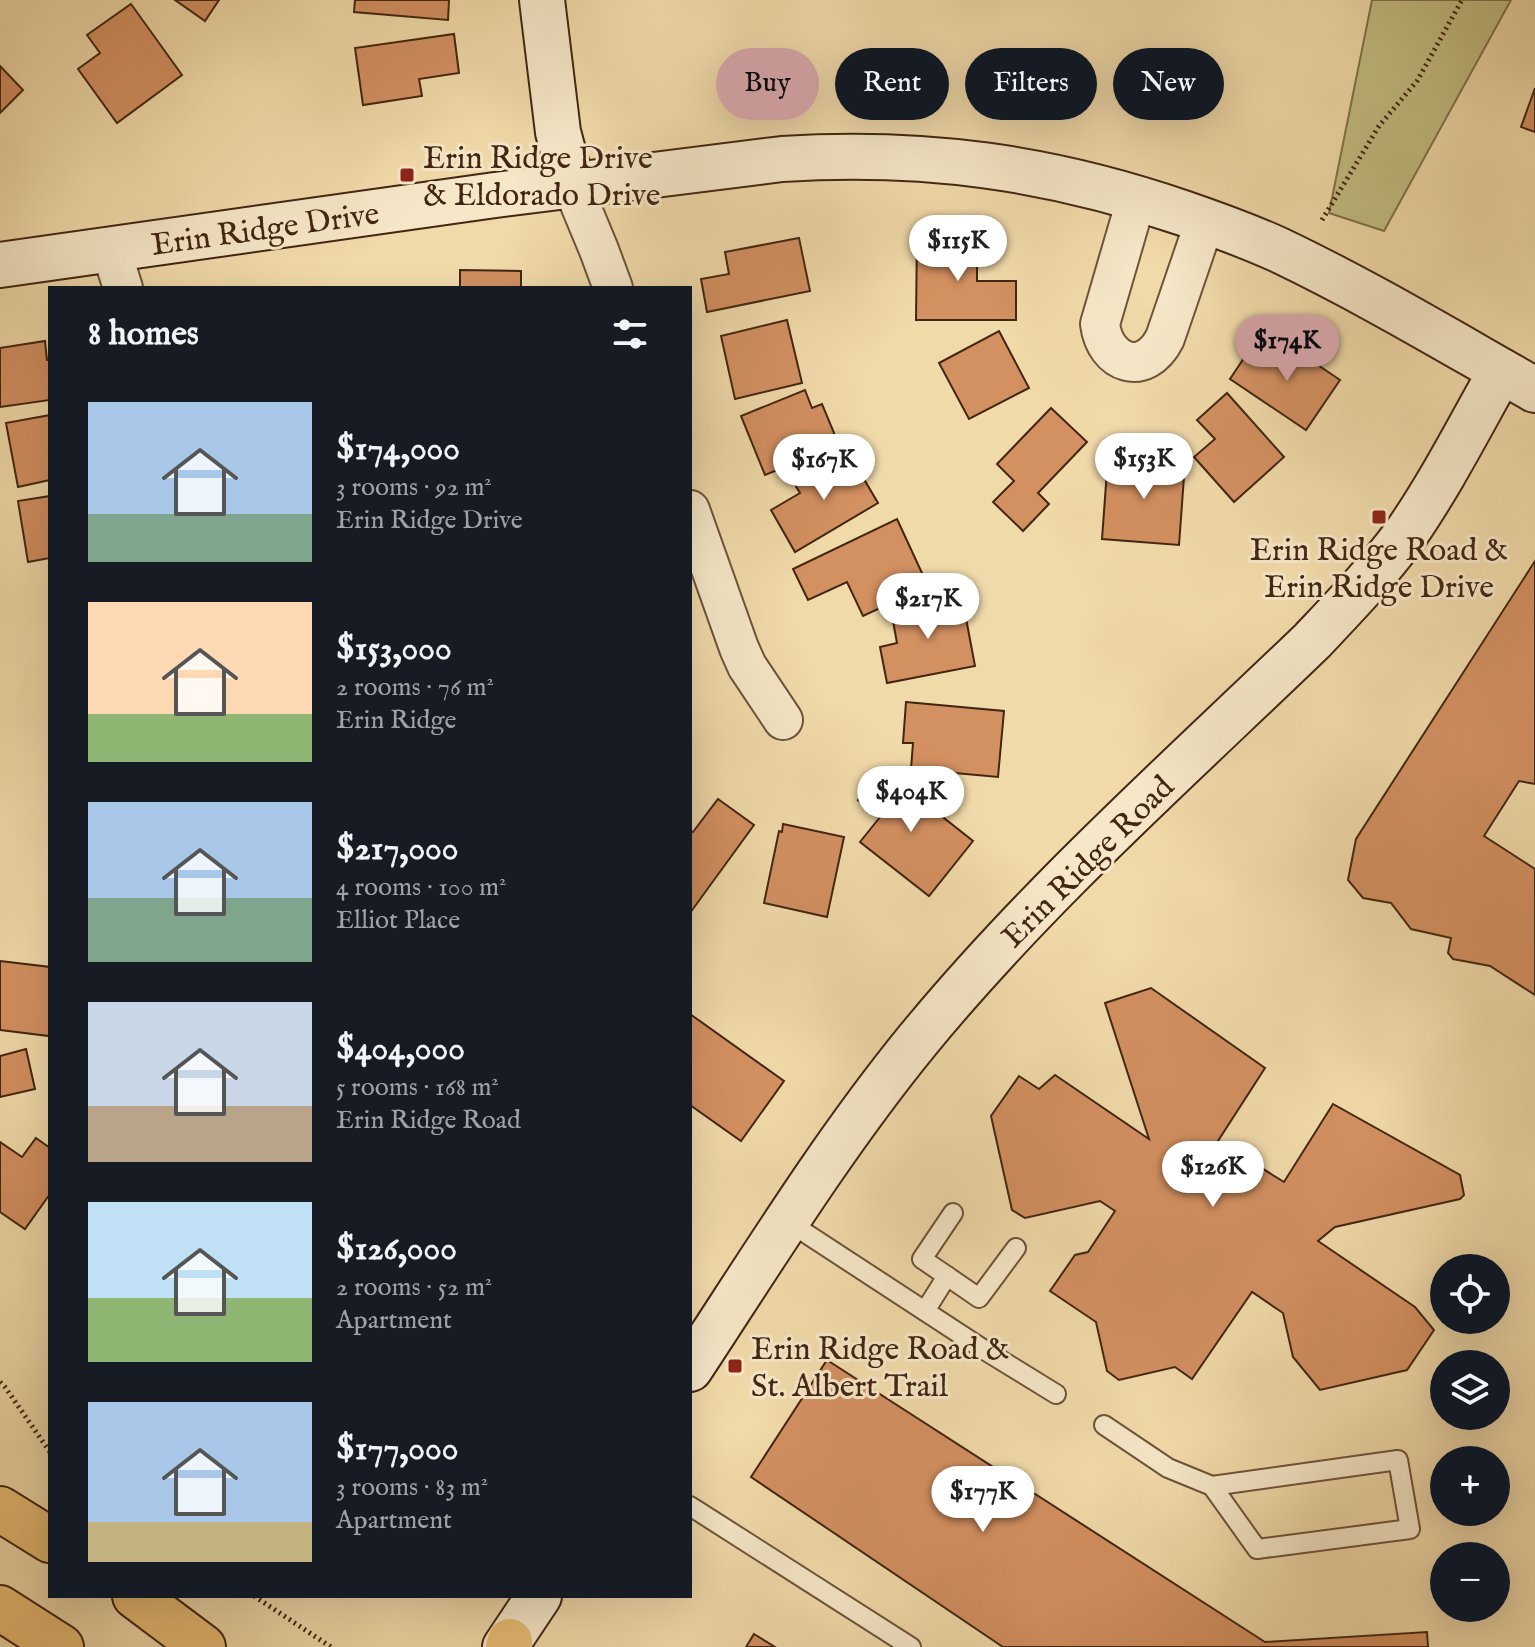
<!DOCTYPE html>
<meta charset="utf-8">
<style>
body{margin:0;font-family:"IM FELL English",serif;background:#242831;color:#f1f3f6;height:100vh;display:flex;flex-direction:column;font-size:30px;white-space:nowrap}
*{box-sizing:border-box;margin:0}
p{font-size:26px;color:#9ea1a6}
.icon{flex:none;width:44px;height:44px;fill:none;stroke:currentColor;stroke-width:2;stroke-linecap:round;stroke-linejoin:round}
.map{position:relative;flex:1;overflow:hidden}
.side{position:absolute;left:48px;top:286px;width:644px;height:1312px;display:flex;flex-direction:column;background:#171b24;border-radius:0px;box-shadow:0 8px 32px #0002}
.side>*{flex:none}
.banner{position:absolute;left:716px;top:48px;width:698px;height:72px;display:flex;gap:16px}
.tools{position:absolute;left:1430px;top:1254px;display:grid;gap:16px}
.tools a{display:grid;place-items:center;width:80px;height:80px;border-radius:50%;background:#171b24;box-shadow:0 8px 32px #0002;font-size:40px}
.price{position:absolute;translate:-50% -68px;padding:0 18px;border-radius:28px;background:#fff;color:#222;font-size:26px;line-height:52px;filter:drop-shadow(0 2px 4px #0008)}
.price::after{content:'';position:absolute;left:50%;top:48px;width:24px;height:18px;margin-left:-12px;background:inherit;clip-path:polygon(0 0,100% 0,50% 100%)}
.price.active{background:#c59692;color:#111}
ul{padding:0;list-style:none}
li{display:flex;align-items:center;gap:24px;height:200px;padding:0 40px}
li span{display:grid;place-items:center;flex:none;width:224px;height:160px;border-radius:0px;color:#555}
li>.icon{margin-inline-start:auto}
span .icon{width:96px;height:96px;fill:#fffc;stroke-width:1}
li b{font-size:34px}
h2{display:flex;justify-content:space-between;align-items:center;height:96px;padding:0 40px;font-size:34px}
.pill{padding:0 28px;border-radius:36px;background:#171b24;box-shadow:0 8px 32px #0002;font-size:28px;line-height:72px}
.pill.active{background:#c59692;color:#111}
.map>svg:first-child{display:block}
.green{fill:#c2bd83;stroke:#82724b;stroke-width:2}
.building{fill:#d39061;stroke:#422613;stroke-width:2}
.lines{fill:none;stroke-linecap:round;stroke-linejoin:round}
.lane-casing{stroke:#6e5339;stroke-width:22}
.street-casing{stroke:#6e5339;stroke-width:42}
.secondary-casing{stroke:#422613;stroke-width:48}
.primary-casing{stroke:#422613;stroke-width:48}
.path{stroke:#422613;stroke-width:5;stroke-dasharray:2 4;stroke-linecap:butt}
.lane{stroke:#f6e7c8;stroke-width:18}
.street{stroke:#f6e7c8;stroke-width:38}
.secondary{stroke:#f6e7c8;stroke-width:44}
.primary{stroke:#e8bd75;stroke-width:44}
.poi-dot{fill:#8f2418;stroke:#f6e7c8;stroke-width:3}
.labels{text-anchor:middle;stroke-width:6;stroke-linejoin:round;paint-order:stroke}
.poi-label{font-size:32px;fill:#422613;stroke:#f6e7c8;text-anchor:start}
.street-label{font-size:32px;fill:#422613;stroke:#f6e7c8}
</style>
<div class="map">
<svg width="1535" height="1647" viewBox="0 0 1535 1647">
<rect width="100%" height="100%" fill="#f1daaa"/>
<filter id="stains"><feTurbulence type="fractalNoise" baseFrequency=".0025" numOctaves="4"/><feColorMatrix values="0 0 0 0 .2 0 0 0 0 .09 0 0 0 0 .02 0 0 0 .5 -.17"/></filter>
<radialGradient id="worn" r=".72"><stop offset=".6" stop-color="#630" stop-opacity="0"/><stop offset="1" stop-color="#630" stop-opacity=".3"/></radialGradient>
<path class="green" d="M1372 0H1511L1384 231 1329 213Z"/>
<g class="building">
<path d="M175 0H219L205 21Z"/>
<path d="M355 0H449L448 20 354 12Z"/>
<path d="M131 4 182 75 117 123 78 69 100 53 87 35Z"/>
<path d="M454 34 459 73 419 79 422 96 363 105 355 48Z"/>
<path d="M0 66 23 90 0 113Z"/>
<path d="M1535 88V132L1521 127Z"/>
<path d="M917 235H977V281H1016V320H916Z"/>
<path d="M799 238 810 291 707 312 701 279 729 274 725 252Z"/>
<path d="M460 270 521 271V288H460Z"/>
<path d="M787 320 802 383 735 399 721 336Z"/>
<path d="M999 331 1029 388 969 419 939 363Z"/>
<path d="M45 341 47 360 50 359V400L0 407V348Z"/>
<path d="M1284 342 1340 380 1306 430 1230 379 1252 346 1272 360Z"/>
<path d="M805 390 812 408 822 404 839 445 765 475 741 416Z"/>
<path d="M1227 393 1284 457 1234 502 1194 457 1215 439 1197 420Z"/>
<path d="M1051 408 1087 442 1038 493 1049 504 1023 531 993 502 1014 481 997 464Z"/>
<path d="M50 415V480L18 487 6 423Z"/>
<path d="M848 452 878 503 795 552 771 510 800 493 794 483Z"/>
<path d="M1108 457 1185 463 1179 545 1102 539Z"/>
<path d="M50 496V558L28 562 18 501Z"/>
<path d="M897 519 928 586 863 616 847 582 808 600 793 569Z"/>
<path d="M1535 561V784L1519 781 1484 836 1535 869V995L1490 966 1453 959 1448 953 1451 938 1411 929 1391 903 1363 898 1348 880 1356 839Z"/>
<path d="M962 597 975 666 887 683 880 647 897 643 891 610Z"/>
<path d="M906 702 1004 711 998 777 911 769 913 743H903Z"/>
<path d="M882 769 973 841 929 896 860 842 880 817 858 800Z"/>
<path d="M718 799 754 825 690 913V830L693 832Z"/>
<path d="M783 824 844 837 827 917 764 903 779 831 782 832Z"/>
<path d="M0 961 50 967 49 1036 0 1030Z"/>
<path d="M1151 988 1265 1068 1218 1141 1284 1182 1333 1104 1460 1175 1464 1195 1460 1199 1335 1227 1318 1241 1415 1307 1434 1330 1407 1370 1320 1390 1293 1357 1283 1313 1252 1292 1192 1379 1175 1367 1119 1380 1107 1371 1096 1322 1050 1291 1075 1255 1088 1252 1115 1211 1100 1201 1025 1218 1012 1210 991 1116 1019 1076 1039 1089 1055 1075 1149 1139 1105 1003Z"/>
<path d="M690 1014 784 1081 741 1141 690 1105Z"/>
<path d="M26 1049 35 1089 0 1097V1056Z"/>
<path d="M36 1138 50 1148V1194L25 1229 0 1212V1142L22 1157Z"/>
<path d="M827 1360 1265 1642 1427 1632 1428 1647H1003L751 1477Z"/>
<path d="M754 1634 775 1647H746Z"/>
</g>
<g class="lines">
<g class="lane-casing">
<g id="lane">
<path d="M787 1221 986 1351 1056 1394"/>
<path d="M947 1276 979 1298 1016 1248"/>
<path d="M925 1311 947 1276 922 1259 953 1213"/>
<path d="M1104 1425 1168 1468 1212 1486 1398 1460 1410 1529 1257 1549 1212 1486"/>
<path d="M690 1506 911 1647"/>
</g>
</g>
<g class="street-casing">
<g id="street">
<path d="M572 185 599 250 613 288"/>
<path d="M1137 197 1100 324C1105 364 1145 378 1165 338L1205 221"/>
<path d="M111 250 123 288"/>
<path d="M690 510 739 648 747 666 783 720"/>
</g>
</g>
<g class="secondary-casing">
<g id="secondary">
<path d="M542 0 558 132 572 185"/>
<path d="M0 265 495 195 782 159C923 150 1049 167 1183 213 1215 224 1248 236 1279 250 1367 292 1450 342 1535 390"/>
<path d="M690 1369C763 1258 833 1144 917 1041 1036 896 1177 771 1312 641 1344 607 1377 573 1405 535 1441 483 1470 426 1501 371"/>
<path d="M505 1647 539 1596"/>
</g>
</g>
<g class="primary-casing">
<g id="primary">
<path d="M0 1509 50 1540"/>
<path d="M135 1596 203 1647"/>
<path d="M0 1608 61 1647"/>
<path d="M508 1647 510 1641"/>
</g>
</g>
<g class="path">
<path d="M1322 220 1379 126 1417 81 1462 0"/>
<path d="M0 1382 5 1387 50 1452"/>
<path d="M254 1596 331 1647"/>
</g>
<use href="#lane" class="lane"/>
<use href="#street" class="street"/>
<use href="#secondary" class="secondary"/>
<use href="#primary" class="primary"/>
</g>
<g class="poi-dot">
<rect x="399" y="167" width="16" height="16" rx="4"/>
<rect x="1371" y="509" width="16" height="16" rx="4"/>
<rect x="727" y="1358" width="16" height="16" rx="4"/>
</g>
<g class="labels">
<g class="poi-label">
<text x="423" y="168">Erin Ridge Drive<tspan x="423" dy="37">&amp; Eldorado Drive</tspan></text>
<text x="1379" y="560" text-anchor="middle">Erin Ridge Road &amp;<tspan x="1379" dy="37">Erin Ridge Drive</tspan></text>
<text x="751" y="1359">Erin Ridge Road &amp;<tspan x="751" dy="37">St. Albert Trail</tspan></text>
</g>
<g class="street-label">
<text transform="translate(265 228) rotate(-8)" y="11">Erin Ridge Drive</text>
<text transform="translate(1087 861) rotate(-45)" y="11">Erin Ridge Road</text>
</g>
</g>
<rect width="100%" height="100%" filter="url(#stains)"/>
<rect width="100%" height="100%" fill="url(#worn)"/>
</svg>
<div class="tools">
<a><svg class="icon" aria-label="locate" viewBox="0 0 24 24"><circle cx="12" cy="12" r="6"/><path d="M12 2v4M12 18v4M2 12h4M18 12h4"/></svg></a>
<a><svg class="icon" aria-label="layers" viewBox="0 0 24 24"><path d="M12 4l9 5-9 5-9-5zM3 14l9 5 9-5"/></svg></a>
<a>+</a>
<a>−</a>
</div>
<b class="price" style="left:958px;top:283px">$115K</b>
<b class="price active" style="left:1287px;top:383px">$174K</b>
<b class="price" style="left:1144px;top:501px">$153K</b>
<b class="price" style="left:824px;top:502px">$167K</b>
<b class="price" style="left:928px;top:641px">$217K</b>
<b class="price" style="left:911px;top:834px">$404K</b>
<b class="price" style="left:1213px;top:1209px">$126K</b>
<b class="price" style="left:983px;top:1534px">$177K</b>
<div class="banner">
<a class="pill active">Buy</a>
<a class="pill">Rent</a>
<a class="pill">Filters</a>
<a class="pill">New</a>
</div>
<section class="side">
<h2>8 homes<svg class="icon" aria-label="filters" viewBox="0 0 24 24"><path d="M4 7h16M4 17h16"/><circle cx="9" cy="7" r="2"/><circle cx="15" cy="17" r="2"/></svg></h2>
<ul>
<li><span style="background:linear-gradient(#a9c7e8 70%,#7fa58c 0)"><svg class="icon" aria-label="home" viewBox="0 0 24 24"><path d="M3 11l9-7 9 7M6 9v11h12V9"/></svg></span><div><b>$174,000</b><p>3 rooms · 92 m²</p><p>Erin Ridge Drive</p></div></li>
<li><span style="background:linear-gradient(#ffd9b3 70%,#8fb573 0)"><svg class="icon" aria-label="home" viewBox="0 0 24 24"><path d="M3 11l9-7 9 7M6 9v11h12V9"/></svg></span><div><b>$153,000</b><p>2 rooms · 76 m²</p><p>Erin Ridge</p></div></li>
<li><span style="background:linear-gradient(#a9c7e8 60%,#7fa58c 0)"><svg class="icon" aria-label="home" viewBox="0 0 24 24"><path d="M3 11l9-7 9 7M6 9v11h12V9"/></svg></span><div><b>$217,000</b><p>4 rooms · 100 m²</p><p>Elliot Place</p></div></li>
<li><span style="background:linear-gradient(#c9d6e8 65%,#b9a48a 0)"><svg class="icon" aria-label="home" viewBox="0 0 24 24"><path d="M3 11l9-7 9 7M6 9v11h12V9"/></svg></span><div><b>$404,000</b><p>5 rooms · 168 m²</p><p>Erin Ridge Road</p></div></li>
<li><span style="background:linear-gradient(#bfe0f5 60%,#8fb573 0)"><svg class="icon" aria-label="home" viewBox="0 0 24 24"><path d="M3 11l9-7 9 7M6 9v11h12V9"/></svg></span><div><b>$126,000</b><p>2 rooms · 52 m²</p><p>Apartment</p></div></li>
<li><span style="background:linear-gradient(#a9c7e8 75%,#c2b280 0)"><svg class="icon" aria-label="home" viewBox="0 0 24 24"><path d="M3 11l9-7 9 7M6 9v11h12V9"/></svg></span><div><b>$177,000</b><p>3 rooms · 83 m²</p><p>Apartment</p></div></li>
</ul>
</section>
</div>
